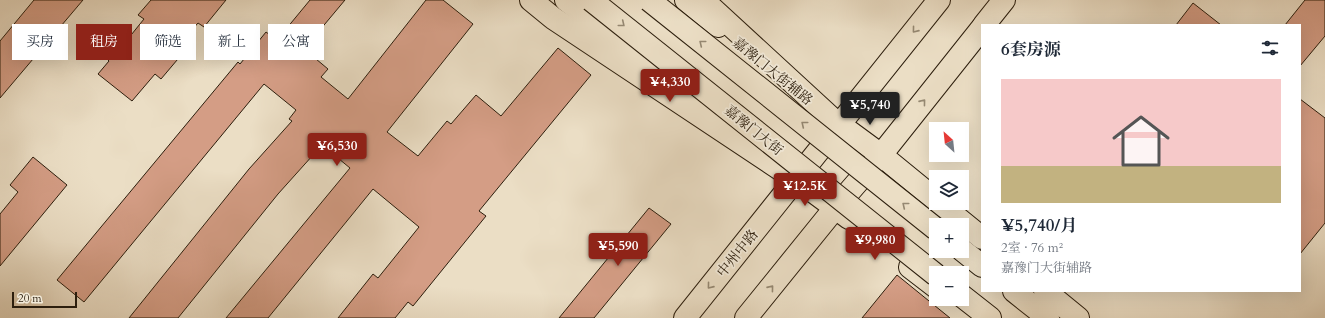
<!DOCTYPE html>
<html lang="zh">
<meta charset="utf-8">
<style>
body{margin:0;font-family:Cardo,"Noto Serif SC",serif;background:#f6f6f7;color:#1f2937;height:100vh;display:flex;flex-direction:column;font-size:15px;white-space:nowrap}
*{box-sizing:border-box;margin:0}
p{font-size:13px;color:#747a83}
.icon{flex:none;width:22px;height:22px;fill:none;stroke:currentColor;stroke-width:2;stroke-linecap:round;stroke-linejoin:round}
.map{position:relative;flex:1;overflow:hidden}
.panel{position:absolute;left:981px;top:24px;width:320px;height:268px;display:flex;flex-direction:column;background:#fff;border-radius:0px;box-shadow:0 4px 16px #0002}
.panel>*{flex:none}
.guide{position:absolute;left:12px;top:24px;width:380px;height:36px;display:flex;gap:8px}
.needle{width:26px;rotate:333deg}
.tools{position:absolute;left:929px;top:122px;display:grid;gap:8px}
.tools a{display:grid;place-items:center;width:40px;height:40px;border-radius:0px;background:#fff;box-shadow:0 4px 16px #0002;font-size:20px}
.scale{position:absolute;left:12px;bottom:10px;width:65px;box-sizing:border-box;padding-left:4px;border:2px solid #2c1e0d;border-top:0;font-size:11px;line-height:14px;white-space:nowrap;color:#2c1e0d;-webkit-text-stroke:3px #f2ead9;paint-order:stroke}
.price{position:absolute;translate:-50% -34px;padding:0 9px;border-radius:4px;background:#8f2418;color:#fff;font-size:13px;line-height:26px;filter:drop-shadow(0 1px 2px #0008)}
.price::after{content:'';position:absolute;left:50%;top:24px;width:12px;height:9px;margin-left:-6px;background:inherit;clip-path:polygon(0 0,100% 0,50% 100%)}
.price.active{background:#222;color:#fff}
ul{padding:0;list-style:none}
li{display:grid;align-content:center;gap:8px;height:212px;padding:0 20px}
li span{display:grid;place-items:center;height:124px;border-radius:0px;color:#555}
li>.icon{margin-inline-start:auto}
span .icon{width:72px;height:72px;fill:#fffc;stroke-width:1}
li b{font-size:17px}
h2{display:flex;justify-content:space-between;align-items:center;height:48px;padding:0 20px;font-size:17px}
.pill{padding:0 14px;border-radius:0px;background:#fff;box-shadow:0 4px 16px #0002;font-size:14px;line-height:36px}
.pill.active{background:#8f2418;color:#fff}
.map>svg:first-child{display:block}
.building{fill:#d49d85;stroke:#2c1e0d}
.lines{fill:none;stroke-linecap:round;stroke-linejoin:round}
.major-casing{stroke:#2c1e0d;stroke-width:24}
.highway-casing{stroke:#2c1e0d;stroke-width:24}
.major{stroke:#ebdec5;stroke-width:22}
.highway{stroke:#ebdec5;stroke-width:22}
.highway-bridge-casing{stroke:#2c1e0d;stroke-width:24;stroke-linecap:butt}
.highway-bridge{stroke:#ebdec5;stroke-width:22}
.oneway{stroke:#958872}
.labels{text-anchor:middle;stroke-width:3.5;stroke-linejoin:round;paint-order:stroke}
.street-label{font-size:14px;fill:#2c1e0d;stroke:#f2ead9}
</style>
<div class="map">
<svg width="1325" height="318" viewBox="0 0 1325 318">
<rect width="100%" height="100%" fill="#ebdec5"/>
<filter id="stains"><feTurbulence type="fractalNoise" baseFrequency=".005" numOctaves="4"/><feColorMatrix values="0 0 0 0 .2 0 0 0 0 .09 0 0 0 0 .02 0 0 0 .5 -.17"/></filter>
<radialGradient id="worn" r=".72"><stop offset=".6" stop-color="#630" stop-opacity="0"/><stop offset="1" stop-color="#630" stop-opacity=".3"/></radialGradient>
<g class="building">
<path d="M34 0H83L0 98V41Z"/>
<path d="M151 0H226L204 27 198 23 176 48 183 53 161 79 155 74 132 101 98 74 109 61 105 57 118 42 123 45 144 19 138 15Z"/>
<path d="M310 0H345L304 49 328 69 321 77 348 99 426 0H443L473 24 387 132 418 156 447 121 451 124 476 95 501 116 558 48 591 75 479 211 486 216 413 306 408 302 395 318H338L373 274 378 278 419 227 373 189 268 318H226L350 168 322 145 278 194 178 318H129L249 169 292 121 289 119 296 110 264 84 84 302 57 280 238 62 240 64 266 32 277 40Z"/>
<path d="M1305 0H1325V36L1300 66V25H1285Z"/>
<path d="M1193 3 1221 25H1176Z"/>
<path d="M1300 99 1325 118V223L1300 254Z"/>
<path d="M33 157 67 185 0 266V214L18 192 10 185Z"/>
<path d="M649 208 671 224 594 318H559Z"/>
<path d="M897 275 950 318H862Z"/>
</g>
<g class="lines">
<g class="major-casing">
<g id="major">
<path d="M566 0 706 109"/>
<path d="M686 0 718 26"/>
<path d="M984 25 1004 0"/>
<path d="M828 116 881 155 936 200"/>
<path d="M780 167 849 218"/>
<path d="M939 203 982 238"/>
<path d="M910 267 936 287"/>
<path d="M1045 291 1078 318"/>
<path d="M685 318 939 0"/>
<path d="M746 318 835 208 881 155 982 28"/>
</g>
</g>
<g class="highway-casing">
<g id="highway">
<path d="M531 0 553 18 795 179"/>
<path d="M703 0 839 125"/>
<path d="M962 250 982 266"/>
<path d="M1014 291 1048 318"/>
<path d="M962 296 990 318"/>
</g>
</g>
<use href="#major" class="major"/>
<use href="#highway" class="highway"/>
<g class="highway-bridge-casing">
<g id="highway-bridge">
<path d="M591 0 936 275"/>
<path d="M649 0 936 229"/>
</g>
</g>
<use href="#highway-bridge" class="highway-bridge"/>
</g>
<defs><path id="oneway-chevron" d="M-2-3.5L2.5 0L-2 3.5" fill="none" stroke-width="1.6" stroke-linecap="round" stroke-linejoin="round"/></defs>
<g class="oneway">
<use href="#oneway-chevron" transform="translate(622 24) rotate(39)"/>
<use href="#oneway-chevron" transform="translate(915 30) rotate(129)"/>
<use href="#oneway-chevron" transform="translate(702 43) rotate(-141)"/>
<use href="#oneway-chevron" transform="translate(923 102) rotate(-51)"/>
<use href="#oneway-chevron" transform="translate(804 124) rotate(-141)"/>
<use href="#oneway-chevron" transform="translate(905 205) rotate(-141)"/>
<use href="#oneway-chevron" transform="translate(710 286) rotate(129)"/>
<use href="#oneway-chevron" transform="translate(771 288) rotate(-51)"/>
</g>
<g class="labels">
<g class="street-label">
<text transform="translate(773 71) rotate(39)" y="5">嘉豫门大街辅路</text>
<text transform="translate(754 130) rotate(39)" y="5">嘉豫门大街</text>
<text transform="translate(737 253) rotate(-51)" y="5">中州中路</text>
</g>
</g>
<rect width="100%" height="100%" filter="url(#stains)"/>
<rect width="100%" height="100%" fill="url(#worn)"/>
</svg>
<div class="tools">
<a><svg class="needle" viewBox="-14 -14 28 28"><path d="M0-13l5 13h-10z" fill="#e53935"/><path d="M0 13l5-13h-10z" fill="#747a83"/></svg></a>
<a><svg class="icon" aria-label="layers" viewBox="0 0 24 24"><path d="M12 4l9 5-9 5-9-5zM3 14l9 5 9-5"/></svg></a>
<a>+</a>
<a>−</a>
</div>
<div class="scale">20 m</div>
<b class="price" style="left:670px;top:103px">¥4,330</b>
<b class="price active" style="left:870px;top:126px">¥5,740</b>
<b class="price" style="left:337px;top:167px">¥6,530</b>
<b class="price" style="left:805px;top:207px">¥12.5K</b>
<b class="price" style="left:875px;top:261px">¥9,980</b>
<b class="price" style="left:618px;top:267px">¥5,590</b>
<div class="guide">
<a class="pill">买房</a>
<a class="pill active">租房</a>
<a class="pill">筛选</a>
<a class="pill">新上</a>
<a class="pill">公寓</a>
</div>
<section class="panel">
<h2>6套房源<svg class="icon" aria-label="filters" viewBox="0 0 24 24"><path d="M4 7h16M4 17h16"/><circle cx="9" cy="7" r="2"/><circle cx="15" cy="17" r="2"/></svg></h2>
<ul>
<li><span style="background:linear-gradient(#f6c9c9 70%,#c2b280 0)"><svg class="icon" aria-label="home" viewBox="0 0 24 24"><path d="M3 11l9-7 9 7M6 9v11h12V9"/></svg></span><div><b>¥5,740/月</b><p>2室 · 76 m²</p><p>嘉豫门大街辅路</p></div></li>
</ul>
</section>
</div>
